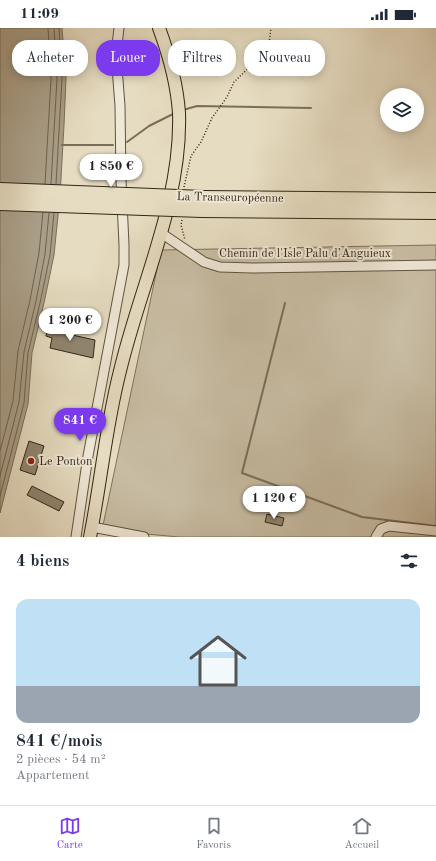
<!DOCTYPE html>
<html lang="fr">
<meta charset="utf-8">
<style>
body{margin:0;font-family:"Old Standard TT",serif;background:#f2f2f3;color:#1f2937;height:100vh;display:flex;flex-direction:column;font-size:15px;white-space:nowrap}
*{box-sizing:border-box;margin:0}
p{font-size:13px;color:#747a83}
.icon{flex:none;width:22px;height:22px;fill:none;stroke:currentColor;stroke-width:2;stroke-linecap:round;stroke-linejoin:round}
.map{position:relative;height:509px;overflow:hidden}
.sheet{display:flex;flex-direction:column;background:#fff;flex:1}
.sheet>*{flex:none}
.hud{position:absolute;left:12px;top:12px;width:412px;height:36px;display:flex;gap:8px}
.tools{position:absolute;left:380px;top:60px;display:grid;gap:8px}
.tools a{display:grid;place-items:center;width:44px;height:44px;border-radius:50%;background:#fff;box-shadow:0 2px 10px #0003;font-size:20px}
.price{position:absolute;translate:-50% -34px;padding:0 9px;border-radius:14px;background:#fff;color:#222;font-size:13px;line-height:26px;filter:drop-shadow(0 1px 2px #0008)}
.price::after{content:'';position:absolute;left:50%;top:24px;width:12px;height:9px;margin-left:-6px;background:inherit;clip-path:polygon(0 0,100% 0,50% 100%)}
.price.current{background:#7c3aed;color:#fff}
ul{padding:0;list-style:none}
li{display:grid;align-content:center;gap:8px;height:212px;padding:0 16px}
li span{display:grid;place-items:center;height:124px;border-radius:12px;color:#555}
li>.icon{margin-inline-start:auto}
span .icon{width:72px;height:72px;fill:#fffc;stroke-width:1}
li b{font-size:17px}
h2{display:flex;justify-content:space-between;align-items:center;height:48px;padding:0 16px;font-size:17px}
.chip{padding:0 14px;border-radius:16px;background:#fff;box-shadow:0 2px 10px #0003;font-size:14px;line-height:36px}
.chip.current{background:#7c3aed;color:#fff}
.status{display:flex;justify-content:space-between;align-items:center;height:28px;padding:0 20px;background:#fff;direction:ltr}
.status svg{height:11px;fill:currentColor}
.menu{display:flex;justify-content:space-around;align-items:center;height:56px;border-top:1px solid #e0e1e3;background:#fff;font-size:11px;color:#747a83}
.menu a{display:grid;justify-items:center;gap:2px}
.menu .current{color:#7c3aed}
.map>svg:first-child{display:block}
.green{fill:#c8bda4;stroke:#7e725d}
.water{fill:#a99e87;stroke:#7a6e5a}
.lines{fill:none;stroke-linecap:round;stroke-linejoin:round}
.shore{stroke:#6e624e;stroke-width:1}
.stream{stroke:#7a6e5a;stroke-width:2}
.building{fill:#90856f;stroke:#332616}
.minor-casing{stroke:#605441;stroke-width:11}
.major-casing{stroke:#332616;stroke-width:14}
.highway-casing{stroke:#332616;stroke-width:16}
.path{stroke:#332616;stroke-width:1.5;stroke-dasharray:1 2;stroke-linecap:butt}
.minor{stroke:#efe8d7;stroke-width:9}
.major{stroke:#e6dcc1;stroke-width:12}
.highway{stroke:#e6dcc1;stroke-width:14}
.highway-bridge-casing{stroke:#332616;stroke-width:16;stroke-linecap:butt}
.highway-bridge{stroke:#e6dcc1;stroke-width:14}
.poi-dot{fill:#8f2418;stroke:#efe8d7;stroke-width:1.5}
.labels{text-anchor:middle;stroke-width:4;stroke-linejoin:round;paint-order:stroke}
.street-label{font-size:12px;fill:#332616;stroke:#efe8d7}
.poi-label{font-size:12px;fill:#332616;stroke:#efe8d7;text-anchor:start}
</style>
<div class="status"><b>11:09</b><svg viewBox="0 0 49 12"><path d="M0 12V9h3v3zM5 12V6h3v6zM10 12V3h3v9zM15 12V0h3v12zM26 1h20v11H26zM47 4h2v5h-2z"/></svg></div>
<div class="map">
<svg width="436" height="509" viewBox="0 0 436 509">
<rect width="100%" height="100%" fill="#e6dcc1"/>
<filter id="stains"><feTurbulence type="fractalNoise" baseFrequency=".005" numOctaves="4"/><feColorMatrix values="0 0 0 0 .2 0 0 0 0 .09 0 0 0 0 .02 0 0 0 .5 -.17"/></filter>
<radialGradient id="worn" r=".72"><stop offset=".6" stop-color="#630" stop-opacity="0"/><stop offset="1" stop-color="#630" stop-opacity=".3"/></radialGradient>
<path class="green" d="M436 217V509H179L102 502 161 222Z"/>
<path class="water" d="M0 0H62L66 51 64 97 60 168 54 227 44 275 32 325 28 376 0 485Z"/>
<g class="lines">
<g class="shore">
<path d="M45 156 51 51 48 0"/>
<path d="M51 156 57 51 54 0"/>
<path d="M56 156 62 51 59 0"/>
<path d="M0 423 13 373 18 323 30 272 39 225 43 184"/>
<path d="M0 448 19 374 24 324 36 273 45 226 49 185"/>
<path d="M0 468 24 375 28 325 40 275 50 227 54 185"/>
</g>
<g class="stream">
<path d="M183 82 197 78 311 80"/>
<path d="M127 114 149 98 175 85"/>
<path d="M62 117H113"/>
<path d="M285 275 242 445 362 489 436 498"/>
</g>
</g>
<g class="building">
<path d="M50 291H55L54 303 95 312 93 330 50 320 52 310 46 308Z"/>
<path d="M29 413 44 418 35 447 20 442Z"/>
<path d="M32 458 64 474 59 483 27 467Z"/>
<path d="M267 486 284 490 282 498 265 494Z"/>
</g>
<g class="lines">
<g class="minor-casing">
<g id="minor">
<path d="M161 205 204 234 220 239 252 240 436 237"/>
<path d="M92 499 144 509"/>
<path d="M76 509 88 428 124 237V217L121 152 120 78 116 26 119 0"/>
<path d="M376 509 381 501 389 498 436 503"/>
</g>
</g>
<g class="major-casing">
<path id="major" d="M90 509C101 454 106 397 120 343 140 258 182 173 179 85 177 55 169 27 159 0"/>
</g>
<g class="highway-casing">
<g id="highway">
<path d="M204 170 436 172"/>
<path d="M202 182 436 184"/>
</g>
</g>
<g class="path">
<path d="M184 159 191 128 201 114 212 90 227 69 234 54 264 25 269 16 271 0"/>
<path d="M182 192 181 197 185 212"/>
</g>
<use href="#minor" class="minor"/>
<use href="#major" class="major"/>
<use href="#highway" class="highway"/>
<g class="highway-bridge-casing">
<g id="highway-bridge">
<path d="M0 162 204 170"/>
<path d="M0 175 202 182"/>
</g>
</g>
<use href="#highway-bridge" class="highway-bridge"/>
</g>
<circle class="poi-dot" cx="31" cy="433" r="4"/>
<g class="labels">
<g class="street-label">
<text transform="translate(230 169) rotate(1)" y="4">La Transeuropéenne</text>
<text x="305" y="229">Chemin de l'Isle Palu d’Anguieux</text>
</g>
<g class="poi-label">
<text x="39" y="437">Le Ponton</text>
</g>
</g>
<rect width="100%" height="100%" filter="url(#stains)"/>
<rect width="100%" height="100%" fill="url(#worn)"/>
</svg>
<div class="tools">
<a><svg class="icon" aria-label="layers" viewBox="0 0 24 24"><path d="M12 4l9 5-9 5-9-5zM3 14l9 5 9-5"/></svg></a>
</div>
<b class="price" style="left:111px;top:160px">1 850 €</b>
<b class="price" style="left:70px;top:314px">1 200 €</b>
<b class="price current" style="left:80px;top:414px">841 €</b>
<b class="price" style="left:274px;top:492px">1 120 €</b>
<div class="hud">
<a class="chip">Acheter</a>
<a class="chip current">Louer</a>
<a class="chip">Filtres</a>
<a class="chip">Nouveau</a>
</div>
</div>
<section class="sheet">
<h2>4 biens<svg class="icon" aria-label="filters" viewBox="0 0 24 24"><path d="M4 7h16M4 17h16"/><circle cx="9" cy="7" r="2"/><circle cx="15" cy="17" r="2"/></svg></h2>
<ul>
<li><span style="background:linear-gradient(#bfe0f5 70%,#9aa5b1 0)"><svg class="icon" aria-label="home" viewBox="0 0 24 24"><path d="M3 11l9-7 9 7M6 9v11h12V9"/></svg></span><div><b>841 €/mois</b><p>2 pièces · 54 m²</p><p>Appartement</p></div></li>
</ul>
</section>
<nav class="menu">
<a class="current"><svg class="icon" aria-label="map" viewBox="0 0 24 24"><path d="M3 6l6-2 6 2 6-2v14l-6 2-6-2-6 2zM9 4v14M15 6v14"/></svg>Carte</a>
<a><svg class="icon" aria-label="saved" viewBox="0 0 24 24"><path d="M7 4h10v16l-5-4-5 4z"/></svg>Favoris</a>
<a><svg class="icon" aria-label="home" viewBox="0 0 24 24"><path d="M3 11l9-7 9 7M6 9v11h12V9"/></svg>Accueil</a>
</nav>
